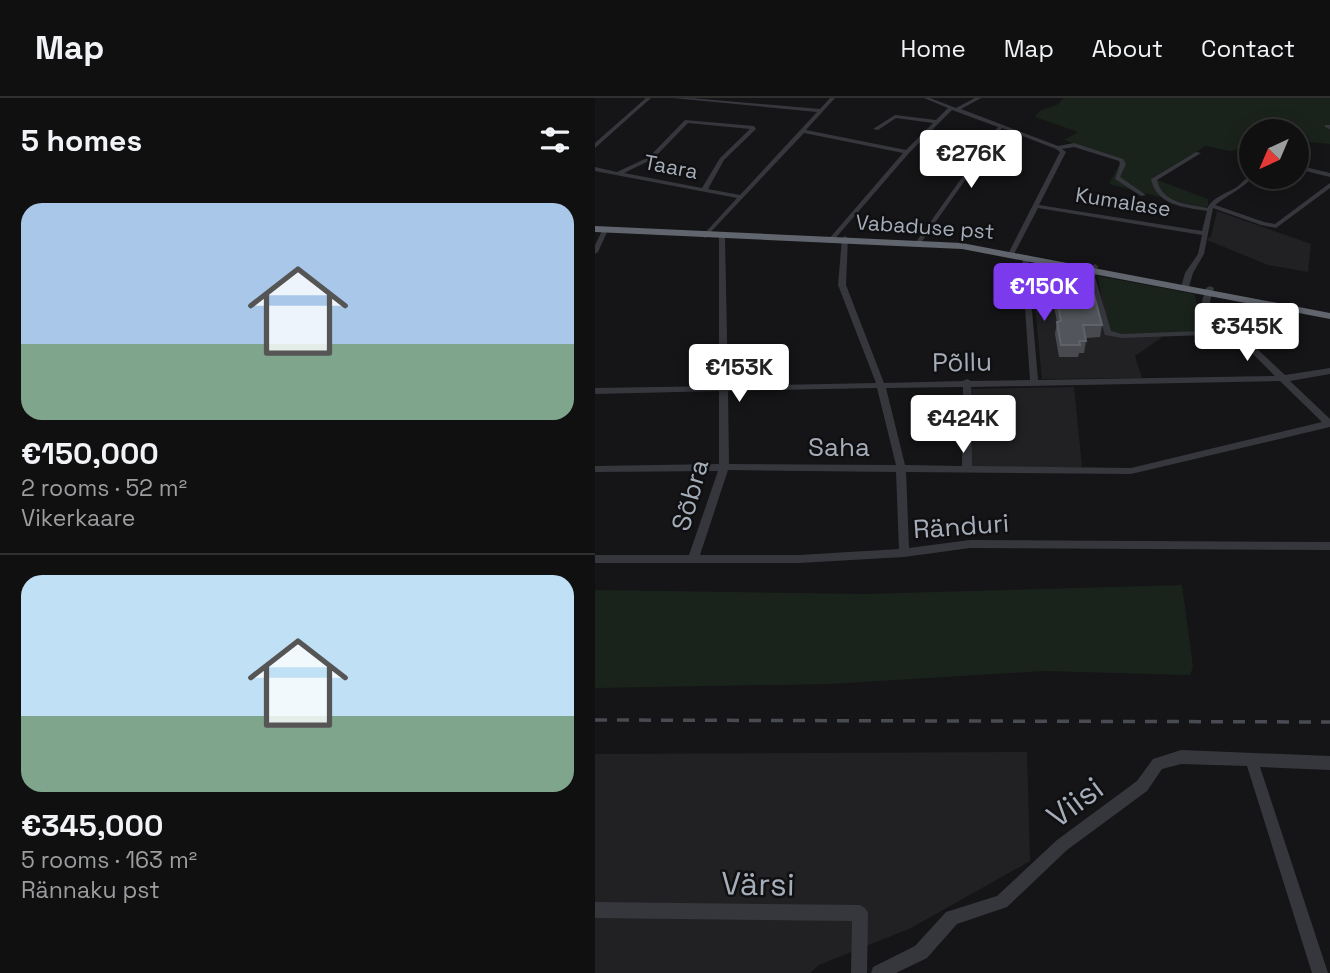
<!DOCTYPE html>
<meta charset="utf-8">
<style>
body{margin:0;font-family:"Space Grotesk",sans-serif;background:#1e1e1f;color:#f1f3f6;height:100vh;display:flex;flex-direction:column;font-size:26px;white-space:nowrap}
*{box-sizing:border-box;margin:0}
p{font-size:23px;color:#9c9d9f}
.icon{flex:none;width:38px;height:38px;fill:none;stroke:currentColor;stroke-width:2;stroke-linecap:round;stroke-linejoin:round}
.map{position:relative;flex:1;overflow:hidden}
.details{display:flex;flex-direction:column;background:#101011;width:595px}
.details>*{flex:none}
.needle{width:46px;rotate:224deg}
.tools{position:absolute;left:644px;top:21px;display:grid;gap:14px}
.tools a{display:grid;place-items:center;width:70px;height:70px;border-radius:50%;background:#101011;box-shadow:0 4px 18px #0003,0 0 0 2px #303031;font-size:35px}
.price{position:absolute;translate:-50% -60px;padding:0 16px;border-radius:7px;background:#fff;color:#222;font-size:23px;line-height:46px;filter:drop-shadow(0 2px 4px #0008)}
.price::after{content:'';position:absolute;left:50%;top:42px;width:21px;height:16px;margin-left:-10px;background:inherit;clip-path:polygon(0 0,100% 0,50% 100%)}
.price.selected{background:#7c3aed;color:#fff}
ul{padding:0;list-style:none}
li{display:grid;align-content:center;gap:14px;height:371px;padding:0 21px}
li+li{border-top:2px solid #303031}
li span{display:grid;place-items:center;height:217px;border-radius:21px;color:#555}
li>.icon{margin-inline-start:auto}
span .icon{width:126px;height:126px;fill:#fffc;stroke-width:1}
li b{font-size:30px}
h2{display:flex;justify-content:space-between;align-items:center;height:84px;padding:0 21px;font-size:30px}
header{display:flex;align-items:center;gap:42px;box-sizing:border-box;height:98px;padding:0 35px;background:#101011;border-bottom:2px solid #303031}
header strong{font-size:33px}
nav{display:flex;gap:38px;margin-inline-start:auto;font-size:24px}
main{display:flex;flex:1;min-height:0}
.map>svg:first-child{display:block}
.built{fill:#212124}
.green{fill:#1a231b}
.lines{fill:none;stroke-linecap:round;stroke-linejoin:round}
.minor{fill:#36373d;fill-rule:evenodd}
.highway{fill:#61656e;fill-rule:evenodd}
.rail{stroke:#484b52;stroke-width:3.5;stroke-dasharray:12 10;stroke-linecap:butt}
.wall{fill:#484a4f}
.shaded-wall{fill:#2f3134}
.building{fill:#52555a;stroke:#5f6369;stroke-width:2}
.labels{text-anchor:middle;stroke-width:5;stroke-linejoin:round;paint-order:stroke}
.far-street-label{font-size:21px;fill:#a5adb9;stroke:#101012}
.street-label{font-size:26px;fill:#a5adb9;stroke:#101012}
.near-street-label{font-size:32px;fill:#a5adb9;stroke:#101012}
</style>
<header>
<strong>Map</strong>
<nav><a>Home</a><a>Map</a><a>About</a><a>Contact</a></nav>
</header>
<main>
<section class="details">
<h2>5 homes<svg class="icon" aria-label="filters" viewBox="0 0 24 24"><path d="M4 7h16M4 17h16"/><circle cx="9" cy="7" r="2"/><circle cx="15" cy="17" r="2"/></svg></h2>
<ul>
<li><span style="background:linear-gradient(#a9c7e8 65%,#7fa58c 0)"><svg class="icon" aria-label="home" viewBox="0 0 24 24"><path d="M3 11l9-7 9 7M6 9v11h12V9"/></svg></span><div><b>€150,000</b><p>2 rooms · 52 m²</p><p>Vikerkaare</p></div></li>
<li><span style="background:linear-gradient(#bfe0f5 65%,#7fa58c 0)"><svg class="icon" aria-label="home" viewBox="0 0 24 24"><path d="M3 11l9-7 9 7M6 9v11h12V9"/></svg></span><div><b>€345,000</b><p>5 rooms · 163 m²</p><p>Rännaku pst</p></div></li>
</ul>
</section>
<div class="map">
<svg width="735" height="875" viewBox="0 0 735 875">
<rect width="100%" height="100%" fill="#151517"/>
<g class="built">
<path d="M622 113 716 146 713 174 673 167 612 142 616 138Z"/>
<path d="M503 179 590 196 625 232 564 233 566 240 540 258 547 280 447 281 439 197 491 206H508Z"/>
<path d="M479 289 487 369H376L375 291Z"/>
<path d="M432 654 435 763 316 830 224 867 215 875H0V656Z"/>
</g>
<g class="green">
<path d="M468 0H735V46L702 43V33H656V48L635 53 611 48 557 80 613 101V108L608 110 514 86 527 61 469 42 483 34 440 19C447 6 462 13 468 0Z"/>
<path d="M503 178 599 196 602 205 625 229 618 234 519 236 513 233 509 220 514 219Z"/>
<path d="M587 487 598 569 595 577 449 573 234 586 0 590V492L270 496Z"/>
</g>
<g class="lines">
<g class="minor">
<path d="M51 0H56L0 50V45Z"/>
<path d="M78 0H96L225 11 235 0H240L211 32 311 52 338 25 301 20 283 32 278 31 300 17 341 22 353 10 329 0H335L361 10 380 0H386L366 11 463 48 479 45 528 61 531 66 525 79 551 97 546 98 520 81 525 66 524 63 479 49 467 51 471 54 444 107 607 133 612 113C589 109 562 108 556 81L601 54 606 55 562 82C567 105 592 106 612 110 619 98 631 96 642 89 647 85 651 80 656 76V79H658C647 91 634 96 620 107L669 124 680 126 735 85V90L681 130 666 127 618 110 609 156 598 175 594 189 590 191 586 189 590 175 603 156 607 137 443 110 419 156 414 157 413 156 465 54 461 51 407 30 325 146H321V144L403 29 357 12 314 55 238 143 233 142 308 55 209 35 110 140 108 139V137L142 100 0 73V69L22 74 54 59 90 22 159 28 161 31 129 62 113 91 145 97 222 14ZM93 25 155 31 125 60 107 90 29 75 58 61Z"/>
<path d="M730 27H735V31L730 29Z"/>
<path d="M702 67 735 75V79L702 71Z"/>
<path d="M8 131 13 132 3 154 0 156V147Z"/>
<path d="M129 134 132 136 130 140 133 288 281 285 243 187 247 140 250 138 253 140 251 187 289 285 368 283 372 281 376 283 435 282 427 166 429 159 432 157 435 159 433 166 443 282 680 278 638 236 527 240 510 237 492 179 497 168 500 166 503 168 500 179 516 233 527 236 633 232 609 208 607 203 611 190 615 188 619 190 615 203 616 207 642 232H645V235L690 277 735 270V276L695 283 735 321V329L536 376 311 374 314 450 375 442 735 444V452L375 450 309 459 204 465H0V457H94L123 373 0 374V368L124 366V293L0 296V290L124 288V140L127 135ZM685 283 727 324 536 370 377 368 376 289ZM368 289 367 368 310 367 291 290ZM282 290 301 367 134 366 133 293ZM133 372 301 374 304 451 204 457H105Z"/>
<path d="M586 652 735 658V672L665 669 733 875H717L652 668 586 666 567 671 552 693 472 752 412 809 362 826 332 860 301 875H276L278 869 320 848 351 814 402 798 462 742 542 683 558 661Z"/>
<path d="M0 804 265 807 270 810 273 815 272 875H256L257 823 0 820Z"/>
</g>
<path class="highway" d="M0 128 367 145 735 215V221L367 151 0 134Z"/>
<path class="rail" d="M0 622 735 624"/>
</g>
<path class="wall" d="M494 176 492 188 489 197 507 227 505 239 491 240V243L489 255H484L483 259H464L460 236 462 224 457 198 447 196 449 184Z"/>
<path class="shaded-wall" d="M494 176 492 188 483 209 485 197Z"/>
<path class="building" d="M455 168 494 176 485 197H499L507 227H488L491 243H484L485 247H466L462 224 466 223 459 186 449 184Z"/>
<g class="labels">
<g class="far-street-label">
<text transform="translate(76 69) rotate(11)" y="7">Taara</text>
<text transform="translate(528 104) rotate(9)" y="7">Kumalase</text>
<text transform="translate(330 129) rotate(4)" y="7">Vabaduse pst</text>
</g>
<g class="street-label">
<text transform="translate(367 264) rotate(-1)" y="9">Põllu</text>
<text x="244" y="358">Saha</text>
<text transform="translate(95 397) rotate(-74)" y="9">Sõbra</text>
<text transform="translate(366 428) rotate(-4)" y="9">Ränduri</text>
</g>
<g class="near-street-label">
<text transform="translate(480 704) rotate(-37)" y="11">Viisi</text>
<text transform="translate(163 786) rotate(1)" y="11">Värsi</text>
</g>
</g>
</svg>
<div class="tools">
<a><svg class="needle" viewBox="-14 -14 28 28"><path d="M0-13l5 13h-10z" fill="#e53935"/><path d="M0 13l5-13h-10z" fill="#9c9d9f"/></svg></a>
</div>
<b class="price" style="left:376px;top:92px">€276K</b>
<b class="price selected" style="left:449px;top:225px">€150K</b>
<b class="price" style="left:652px;top:265px">€345K</b>
<b class="price" style="left:144px;top:306px">€153K</b>
<b class="price" style="left:368px;top:357px">€424K</b>
</div>
</main>
